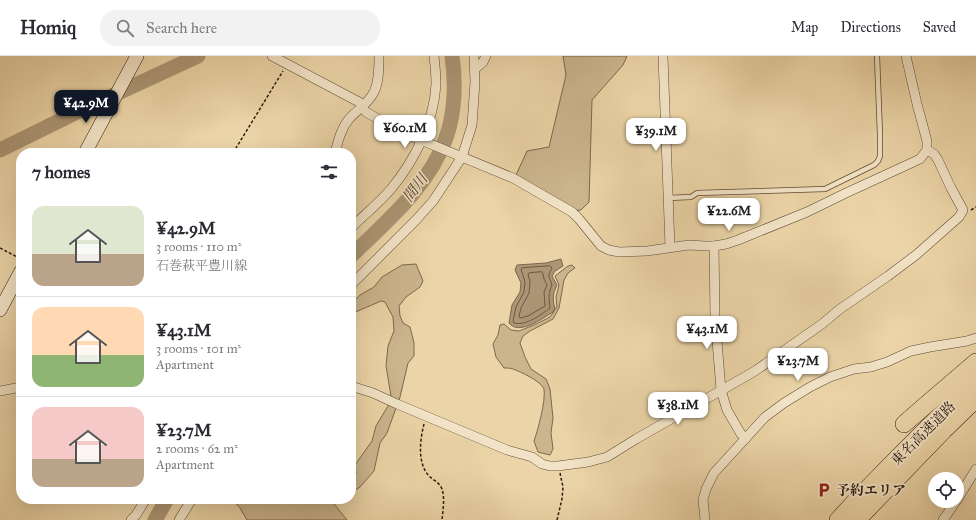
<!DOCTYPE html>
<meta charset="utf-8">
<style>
body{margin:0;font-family:"IM FELL Great Primer","Noto Serif JP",serif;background:#f2f2f3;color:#2b2b33;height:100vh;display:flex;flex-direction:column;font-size:15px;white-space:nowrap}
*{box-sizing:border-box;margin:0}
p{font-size:13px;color:#7c7c81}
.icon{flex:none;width:22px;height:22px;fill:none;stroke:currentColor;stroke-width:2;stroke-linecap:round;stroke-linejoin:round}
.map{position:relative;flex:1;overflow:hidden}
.details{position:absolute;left:16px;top:92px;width:340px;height:356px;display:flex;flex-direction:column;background:#fff;border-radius:16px;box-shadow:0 4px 16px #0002}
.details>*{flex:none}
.fabs{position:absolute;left:928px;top:416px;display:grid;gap:8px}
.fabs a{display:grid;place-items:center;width:36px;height:36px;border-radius:50%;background:#fff;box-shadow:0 4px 16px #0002;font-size:20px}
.price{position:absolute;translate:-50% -34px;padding:0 9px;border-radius:8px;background:#fff;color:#222;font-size:13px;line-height:26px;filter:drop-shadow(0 1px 2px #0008)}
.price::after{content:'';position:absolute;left:50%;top:24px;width:12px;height:9px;margin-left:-6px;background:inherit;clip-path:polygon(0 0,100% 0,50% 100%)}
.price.current{background:#111827;color:#fff}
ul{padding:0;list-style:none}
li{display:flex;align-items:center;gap:12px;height:100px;padding:0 16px}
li+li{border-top:1px solid #e1e1e2}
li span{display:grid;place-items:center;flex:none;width:112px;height:80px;border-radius:12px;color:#555}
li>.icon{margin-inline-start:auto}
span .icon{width:48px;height:48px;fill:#fffc;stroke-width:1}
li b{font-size:17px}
h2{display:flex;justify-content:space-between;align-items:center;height:48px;padding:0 16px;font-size:17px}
header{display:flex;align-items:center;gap:24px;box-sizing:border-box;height:56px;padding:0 20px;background:#fff;border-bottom:1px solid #e1e1e2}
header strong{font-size:19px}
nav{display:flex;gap:22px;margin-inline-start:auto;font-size:14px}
.search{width:280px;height:36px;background:#f2f2f3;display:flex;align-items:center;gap:10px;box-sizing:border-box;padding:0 14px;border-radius:16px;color:#7c7c81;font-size:15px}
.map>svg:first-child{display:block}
.green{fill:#cbb58d;stroke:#7c684e}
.water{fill:#ab9574;stroke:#79654c}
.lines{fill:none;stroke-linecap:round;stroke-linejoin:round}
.shore{stroke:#6c5842;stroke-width:1}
.river{stroke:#ab9574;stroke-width:15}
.lane-casing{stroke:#5d4a36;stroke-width:6}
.street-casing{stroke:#5d4a36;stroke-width:10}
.secondary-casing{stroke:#2e1c10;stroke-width:14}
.highway-casing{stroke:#2e1c10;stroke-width:18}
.path{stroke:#2e1c10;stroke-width:1.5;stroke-dasharray:3 2;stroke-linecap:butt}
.lane{stroke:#f2e3c6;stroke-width:4.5}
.street{stroke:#f2e3c6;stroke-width:9}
.secondary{stroke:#f2e3c6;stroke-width:13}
.highway{stroke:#ebd4a7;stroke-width:17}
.labels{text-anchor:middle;stroke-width:3.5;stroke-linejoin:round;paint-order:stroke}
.street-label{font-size:14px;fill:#2e1c10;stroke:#f2e3c6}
.poi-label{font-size:14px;font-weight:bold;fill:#2e1c10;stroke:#f2e3c6;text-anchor:start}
.water-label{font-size:15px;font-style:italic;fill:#5a4633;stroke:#f2e3c6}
</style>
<header>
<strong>Homiq</strong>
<div class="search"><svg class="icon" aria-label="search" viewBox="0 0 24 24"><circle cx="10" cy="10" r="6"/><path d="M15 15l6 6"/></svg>Search here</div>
<nav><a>Map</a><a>Directions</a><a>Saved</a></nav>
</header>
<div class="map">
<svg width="976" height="464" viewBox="0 0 976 464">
<rect width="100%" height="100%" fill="#ebd4a7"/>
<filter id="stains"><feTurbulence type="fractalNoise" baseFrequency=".005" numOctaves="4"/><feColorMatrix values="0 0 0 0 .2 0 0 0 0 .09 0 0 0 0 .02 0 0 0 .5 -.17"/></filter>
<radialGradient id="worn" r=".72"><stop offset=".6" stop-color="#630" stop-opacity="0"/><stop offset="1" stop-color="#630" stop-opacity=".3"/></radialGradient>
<g class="green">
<path d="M563 0H627L623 9 592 44 589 146 581 154 573 155 516 119 527 95 549 91 566 19Z"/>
<path d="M416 208 423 225 420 231 406 241 399 250 400 260 403 267 410 271 414 287V300L408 307 400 341 387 377 380 387 374 415 360 431 351 437V426L356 417 355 409 372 385 376 370 388 350 391 340 386 310 388 290 394 275 393 261 385 246 381 245 351 258V248L360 239 374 231 382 221 402 209Z"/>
<path d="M572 209 575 212 568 217 564 224 559 252 553 263 530 275 523 280 520 287 525 301 531 313 546 323 550 333 553 362 551 377 553 393 550 399 538 396 534 385C538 374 546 344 544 333 541 325 521 316 513 313 510 312 507 312 504 312L496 301 493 288 498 279 500 269 504 268 511 274 519 275 534 269 550 261 557 251 556 241 559 229 555 220 568 210Z"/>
<path d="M232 443H330L347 464H247L240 452Z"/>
</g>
<path class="water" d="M561 203 563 210 555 215 552 220 557 229C553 237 552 243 555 252L553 256C543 262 519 280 509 267L512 249 520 236 521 227 515 214 517 209 546 207Z"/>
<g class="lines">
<g class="shore">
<path d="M550 210 552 212C547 221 549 220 552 229 548 238 549 243 550 252 541 259 526 270 514 267L513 265 516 251 524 236 525 226 521 213 522 212Z"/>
<path d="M542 216 543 218 544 223 547 229 544 236 545 250 528 260 520 262 519 260 521 252 529 237 530 226 528 218 529 217Z"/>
</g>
<g class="river">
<path d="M0 94 77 56 198 0"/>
<path d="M351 200C387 165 429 130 446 82 455 57 456 26 452 0"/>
<path d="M155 464 167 443"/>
</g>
<g class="lane-casing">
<path id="lane" d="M668 142 691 141 697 137 825 133 874 109 878 105 880 100V79L877 0"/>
</g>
<g class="street-casing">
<g id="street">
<path d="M272 0 359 46 366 56 399 75 513 122 572 156 579 163 601 190 609 194 619 196 647 195 689 189 705 190H714L726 188 738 184 807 156 846 137 920 103 927 94V85L917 48 906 0"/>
<path d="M663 0 670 191"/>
<path d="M475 13 483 6 486 0"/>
<path d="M335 97C338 85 341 73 349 63 357 54 368 48 374 36 379 26 379 12 379 0"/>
<path d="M351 172C364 159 379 147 391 133 415 104 434 66 436 28 436 18 435 9 434 0"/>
<path d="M714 190 715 260 721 334 727 354 741 378 746 382"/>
<path d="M351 229 416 164 433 145 462 101 472 69 475 26 474 0"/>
<path d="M351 330 373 337 397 348 507 394 532 401 542 408 550 410H558L588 406 607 401 636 383 755 315 822 268 840 253 888 220 916 199 959 161 963 154 951 132 938 104 934 98 927 94"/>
<path d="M0 335 21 331"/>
<path d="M957 444 976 413"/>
<path d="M131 464 136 459 146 443"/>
<path d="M179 464 192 443"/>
<path d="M705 464 703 444 706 433 714 417 765 361 784 347 810 331 830 321 854 313 871 311 887 306 911 295 930 291 967 285 976 282"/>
<path d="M943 464 956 445"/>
</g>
</g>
<g class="secondary-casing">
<g id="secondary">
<path d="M85 97 137 0"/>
<path d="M0 254 21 215"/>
</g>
</g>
<g class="highway-casing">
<g id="highway">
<path d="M904 368 927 348 976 306"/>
<path d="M838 464C882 416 929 370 976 325"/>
<path d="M857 464 944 374 976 343"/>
</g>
</g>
<g class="path">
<path d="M233 97 283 15"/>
<path d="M971 154 976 151"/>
<path d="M0 192 21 203"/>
<path d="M424 368C420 384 417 407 429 420 433 424 439 426 442 433 445 442 443 454 442 464"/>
<path d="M557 464 562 443 563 431 560 417"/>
</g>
<use href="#lane" class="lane"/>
<use href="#street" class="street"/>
<use href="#secondary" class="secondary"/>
<use href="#highway" class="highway"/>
</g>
<defs>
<g id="parking-bare" transform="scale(1.2)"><path d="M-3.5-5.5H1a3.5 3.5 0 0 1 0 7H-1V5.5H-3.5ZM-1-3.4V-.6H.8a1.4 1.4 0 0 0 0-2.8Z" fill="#8f2418" stroke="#f2e3c6" stroke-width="2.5" paint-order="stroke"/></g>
</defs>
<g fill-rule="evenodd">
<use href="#parking-bare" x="824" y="434"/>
</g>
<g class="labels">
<g class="street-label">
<text transform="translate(923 377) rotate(-45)" y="5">東名高速道路</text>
</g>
<g class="poi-label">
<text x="836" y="439">予約エリア</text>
</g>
<g class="water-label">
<text transform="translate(415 132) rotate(-53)" y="5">間川</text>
</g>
</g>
<rect width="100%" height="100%" filter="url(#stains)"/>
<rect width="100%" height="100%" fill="url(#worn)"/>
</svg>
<div class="fabs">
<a><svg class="icon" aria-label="locate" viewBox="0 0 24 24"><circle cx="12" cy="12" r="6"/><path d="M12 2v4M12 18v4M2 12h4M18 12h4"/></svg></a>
</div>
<b class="price current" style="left:86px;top:68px">¥42.9M</b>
<b class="price" style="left:405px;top:93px">¥60.1M</b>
<b class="price" style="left:656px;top:96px">¥39.1M</b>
<b class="price" style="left:729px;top:176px">¥22.6M</b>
<b class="price" style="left:707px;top:294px">¥43.1M</b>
<b class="price" style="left:798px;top:326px">¥23.7M</b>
<b class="price" style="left:678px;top:370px">¥38.1M</b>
<section class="details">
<h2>7 homes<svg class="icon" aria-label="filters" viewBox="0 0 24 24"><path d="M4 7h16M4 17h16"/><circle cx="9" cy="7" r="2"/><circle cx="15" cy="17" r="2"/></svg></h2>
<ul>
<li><span style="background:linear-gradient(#dfe7d0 60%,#b9a48a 0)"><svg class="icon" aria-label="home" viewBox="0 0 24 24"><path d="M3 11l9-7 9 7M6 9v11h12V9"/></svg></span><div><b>¥42.9M</b><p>3 rooms · 110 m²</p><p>石巻萩平豊川線</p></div></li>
<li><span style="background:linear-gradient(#ffd9b3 60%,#8fb573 0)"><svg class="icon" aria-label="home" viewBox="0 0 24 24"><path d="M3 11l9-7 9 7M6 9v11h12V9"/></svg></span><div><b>¥43.1M</b><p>3 rooms · 101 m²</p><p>Apartment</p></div></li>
<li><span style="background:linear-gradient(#f6c9c9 65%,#b9a48a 0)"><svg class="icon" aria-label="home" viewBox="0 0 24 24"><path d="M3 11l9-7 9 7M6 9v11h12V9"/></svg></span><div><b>¥23.7M</b><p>2 rooms · 62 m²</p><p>Apartment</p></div></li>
</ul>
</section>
</div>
